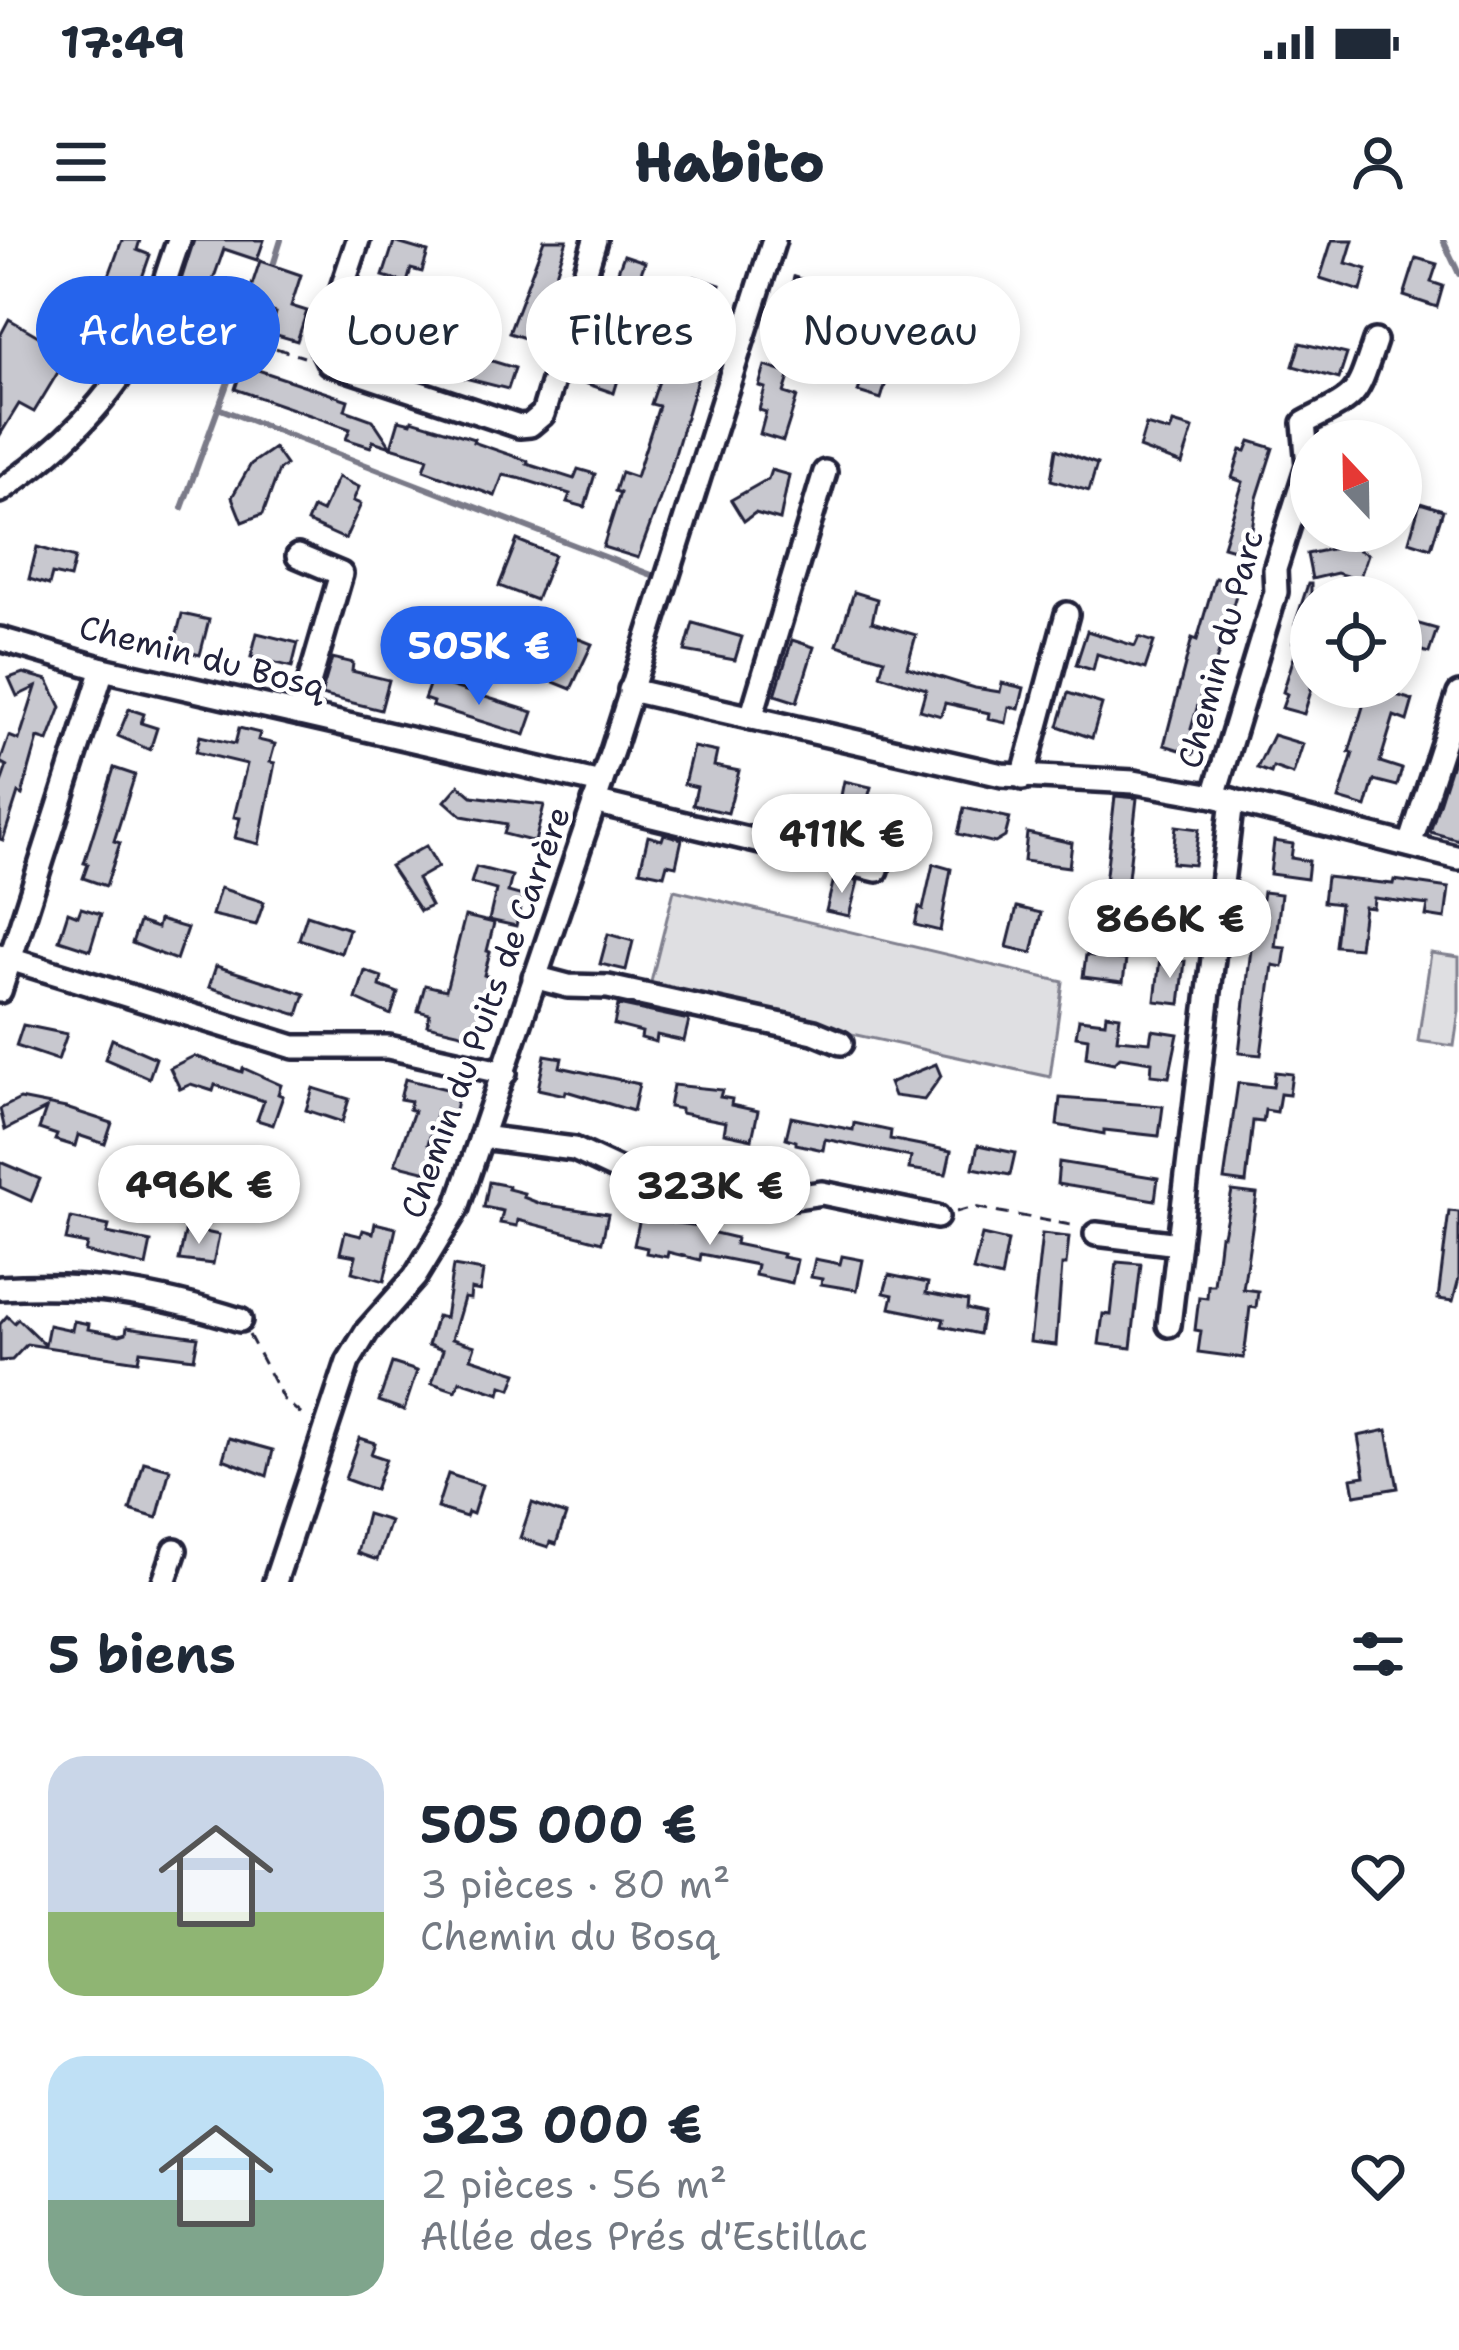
<!DOCTYPE html>
<html lang="fr">
<meta charset="utf-8">
<style>
body{margin:0;font-family:"Shantell Sans",sans-serif;background:#f2f2f3;color:#1f2937;height:100vh;display:flex;flex-direction:column;font-size:45px;white-space:nowrap}
*{box-sizing:border-box;margin:0}
p{font-size:39px;color:#747a83}
.icon{flex:none;width:66px;height:66px;fill:none;stroke:currentColor;stroke-width:2;stroke-linecap:round;stroke-linejoin:round}
.map{position:relative;height:1342px;overflow:hidden}
.drawer{display:flex;flex-direction:column;background:#fff;flex:1}
.drawer>*{flex:none}
.banner{position:absolute;left:36px;top:36px;width:1389px;height:108px;display:flex;gap:24px}
.needle{width:78px;rotate:338deg}
.fabs{position:absolute;left:1290px;top:180px;display:grid;gap:24px}
.fabs a{display:grid;place-items:center;width:132px;height:132px;border-radius:50%;background:#fff;box-shadow:0 6px 18px #0003;font-size:60px}
.price{position:absolute;translate:-50% -102px;padding:0 27px;border-radius:42px;background:#fff;color:#222;font-size:39px;line-height:78px;filter:drop-shadow(0 3px 6px #0008)}
.price::after{content:'';position:absolute;left:50%;top:72px;width:36px;height:27px;margin-left:-18px;background:inherit;clip-path:polygon(0 0,100% 0,50% 100%)}
.price.active{background:#2563eb;color:#fff}
ul{padding:0;list-style:none}
li{display:flex;align-items:center;gap:36px;height:300px;padding:0 48px}
li span{display:grid;place-items:center;flex:none;width:336px;height:240px;border-radius:36px;color:#555}
li>.icon{margin-inline-start:auto}
span .icon{width:144px;height:144px;fill:#fffc;stroke-width:1}
li b{font-size:51px}
h2{display:flex;justify-content:space-between;align-items:center;height:144px;padding:0 48px;font-size:51px}
.tag{padding:0 42px;border-radius:54px;background:#fff;box-shadow:0 6px 18px #0003;font-size:42px;line-height:108px}
.tag.active{background:#2563eb;color:#fff}
.status{display:flex;justify-content:space-between;align-items:center;height:84px;padding:0 60px;background:#fff;direction:ltr}
.status svg{height:33px;fill:currentColor}
header{display:flex;justify-content:space-between;align-items:center;height:156px;padding:0 48px;background:#fff;font-size:54px;font-weight:800}
.map>svg:first-child{display:block}
.green{fill:#dfdfe2;stroke:#80808e;stroke-width:3}
.lines{fill:none;stroke-linecap:round;stroke-linejoin:round}
.stream{stroke:#7a7a88;stroke-width:6}
.building{fill:#c8c8cf;stroke:#22223b;stroke-width:3}
.minor-casing{stroke:#22223b;stroke-width:30}
.path{stroke:#22223b;stroke-width:3;stroke-dasharray:12 9;stroke-linecap:butt}
.minor{stroke:#fff;stroke-width:21}
.labels{text-anchor:middle;stroke-width:9;stroke-linejoin:round;paint-order:stroke}
.street-label{font-size:33px;fill:#22223b;stroke:#fff}
</style>
<div class="status"><b>17:49</b><svg viewBox="0 0 49 12"><path d="M0 12V9h3v3zM5 12V6h3v6zM10 12V3h3v9zM15 12V0h3v12zM26 1h20v11H26zM47 4h2v5h-2z"/></svg></div>
<header><svg class="icon" aria-label="menu" viewBox="0 0 24 24"><path d="M4 6h16M4 12h16M4 18h16"/></svg>Habito<svg class="icon" aria-label="person" viewBox="0 0 24 24"><circle cx="12" cy="8" r="4"/><path d="M4 21q1-7 8-7t8 7"/></svg></header>
<div class="map">
<svg width="1459" height="1342" viewBox="0 0 1459 1342">
<rect width="100%" height="100%" fill="#fff"/>
<filter id="ink" filterUnits="userSpaceOnUse"><feTurbulence type="fractalNoise" baseFrequency=".00833" numOctaves="2"/><feDisplacementMap in="SourceGraphic" scale="24" xChannelSelector="R" yChannelSelector="G"/><feConvolveMatrix kernelMatrix="1 2 1 2 8 2 1 2 1" color-interpolation-filters="sRGB"/></filter>
<g filter="url(#ink)">
<g class="green">
<path d="M674 650 1063 742 1050 837 649 750Z"/>
<path d="M1431 713 1459 717V771L1454 806 1418 801Z"/>
</g>
<g class="lines">
<g class="stream">
<path d="M1443 0 1459 34"/>
<path d="M272 29 281 0"/>
<path d="M250 91 260 64"/>
<path d="M218 168 657 337"/>
<path d="M182 268 241 106 246 101"/>
</g>
</g>
<g class="building">
<path d="M122 0H140L137 10 150 15 137 52 124 47 120 58 103 52Z"/>
<path d="M194 0H264L257 20 224 9 212 43 248 56 242 74 202 62 206 49 181 40Z"/>
<path d="M544 0H567L534 101 509 93Z"/>
<path d="M1332 0H1353L1346 23 1367 29 1361 51 1320 38Z"/>
<path d="M394 2 428 12 422 32 411 29 407 43 383 36Z"/>
<path d="M624 15 645 22 612 113 625 117 614 153 579 141 583 127 589 129 598 99 593 98Z"/>
<path d="M1416 18 1437 24 1431 42 1443 46 1437 67 1404 56Z"/>
<path d="M260 21 301 35 291 66 307 71 297 101 270 93 276 73 246 63Z"/>
<path d="M695 37 720 45 696 121 702 123 670 231 638 318 603 307 620 253 615 251 621 232 636 237 659 166 651 164Z"/>
<path d="M794 37 820 45 802 103 779 95Z"/>
<path d="M362 66 397 78 389 103 353 91Z"/>
<path d="M9 79 69 114 34 172 19 164 0 195V96Z"/>
<path d="M883 85 902 91 881 159 858 152 876 94 880 96Z"/>
<path d="M1300 103 1347 114 1339 139 1293 126Z"/>
<path d="M436 104 515 128 508 149 437 131 440 121 432 119Z"/>
<path d="M243 125 348 160 345 170 373 180 391 207 373 201 371 207 346 199 350 189 235 149Z"/>
<path d="M765 126 790 134 784 153 797 157 783 201 760 194 766 172 759 170 765 148 759 146Z"/>
<path d="M399 180 411 183 412 180 474 199 473 202 528 221 527 224 574 239 578 229 595 234 585 267 567 262 570 254 522 239 503 235 495 256 424 230 428 218 391 207Z"/>
<path d="M1173 183 1193 189 1182 224 1139 208 1146 185 1170 192Z"/>
<path d="M1250 201 1273 208 1257 258 1248 313 1223 306 1243 242 1232 238 1241 210 1246 211Z"/>
<path d="M274 208 286 225 279 230 263 274 242 282 232 257 251 224Z"/>
<path d="M1056 209 1097 224 1089 251 1051 240Z"/>
<path d="M771 230 789 235 780 280 755 273 744 281 731 260 768 239Z"/>
<path d="M338 237 359 247 353 261 361 264 345 299 307 282 313 268 322 272Z"/>
<path d="M1420 263 1443 270 1431 308 1409 301Z"/>
<path d="M1340 296 1361 303 1359 310 1368 314 1359 340 1337 333 1312 339 1307 314 1336 308Z"/>
<path d="M517 300 554 315 536 360 499 346Z"/>
<path d="M37 307 75 318 70 338 52 334 49 345 29 339Z"/>
<path d="M1215 338 1239 345 1207 452 1202 451 1191 489 1198 496 1193 514 1164 505 1192 398 1197 400Z"/>
<path d="M1308 344H1311V451L1304 474 1282 468 1287 454 1283 452 1298 404 1293 402 1298 385 1295 384Z"/>
<path d="M854 352 877 359 872 382 916 395 907 427 975 448 1000 452 1002 443 1024 448 1019 469 1009 467 1006 483 988 479 989 473 945 463 941 476 920 470 926 449 880 435 884 419 837 405Z"/>
<path d="M182 374 209 380 200 415 173 408Z"/>
<path d="M1401 379 1437 389 1429 413 1401 405Z"/>
<path d="M693 383 742 397 735 420 685 411Z"/>
<path d="M1087 391 1135 406 1139 397 1154 402 1145 429 1097 414 1093 430 1076 425Z"/>
<path d="M257 393 298 403 292 427 251 417Z"/>
<path d="M574 397 592 404 571 449 551 441 565 406 570 408Z"/>
<path d="M792 400 814 407 797 462 775 455Z"/>
<path d="M332 418 353 423 352 431 389 440 381 470 321 455Z"/>
<path d="M23 433 48 440 61 467 48 501 38 498 22 555 18 553 3 600 0 599V546L7 526 0 522 9 496 19 500 36 447 17 456 9 438Z"/>
<path d="M431 440 533 472 525 495 432 466 433 462 424 459Z"/>
<path d="M1369 447 1413 460 1407 481 1394 476 1380 522 1402 529 1397 546 1374 540 1366 567 1339 559 1353 513 1349 512Z"/>
<path d="M1068 453 1102 464 1092 498 1058 486Z"/>
<path d="M129 469 144 474 141 483 157 488 150 510 118 496Z"/>
<path d="M239 488 260 493 258 500 275 504 270 522 275 523 259 604 235 598 240 578 234 577 247 524 196 512 200 496 235 504Z"/>
<path d="M1273 495 1303 504 1293 534 1273 527 1271 533 1257 528Z"/>
<path d="M1458 504H1459V600L1430 592Z"/>
<path d="M693 507 717 512 714 526 739 531 728 573 693 565 697 547 684 544Z"/>
<path d="M114 528 135 535 114 601 120 603 106 646 83 638 88 624 84 623Z"/>
<path d="M844 541 871 547 867 562 887 566 881 591 836 580Z"/>
<path d="M459 545 472 556 544 565 535 602 504 594 507 584 462 576 445 561Z"/>
<path d="M1115 556 1137 558 1128 638 1135 639 1134 651 1181 656 1180 677 1173 682 1101 678Z"/>
<path d="M964 568 1010 578 1005 597 995 603 958 594Z"/>
<path d="M1176 586 1199 589 1194 625 1172 623Z"/>
<path d="M1027 593 1072 603 1069 627 1024 621Z"/>
<path d="M664 594 682 599 676 626 667 624 664 635 640 630 648 596 662 600Z"/>
<path d="M1274 601 1293 604 1291 618 1309 621 1307 639 1270 634Z"/>
<path d="M426 606 438 627 417 639 431 666 420 671 390 626Z"/>
<path d="M933 624 951 629 940 691 915 685 919 667 923 669Z"/>
<path d="M476 627 512 636 508 652 523 656 516 686 489 680 496 650 471 643Z"/>
<path d="M835 635 858 641 849 676 826 671Z"/>
<path d="M1326 637 1393 644 1394 640 1449 648 1445 679 1426 676 1428 665 1374 658 1373 668 1364 667 1359 708 1335 706 1340 664 1323 662Z"/>
<path d="M220 648 264 662 256 685 212 675Z"/>
<path d="M1263 652 1281 654 1275 707 1286 708 1283 727 1273 725 1261 815 1239 813 1256 665H1261Z"/>
<path d="M1017 667 1041 673 1032 713 1007 707Z"/>
<path d="M81 668 101 674 90 710 59 700 68 672 78 676Z"/>
<path d="M307 675 349 689 341 713 299 699Z"/>
<path d="M465 676 494 683 487 711 490 712 484 735 489 737 478 797 427 785 430 774 418 771 425 745 446 750Z"/>
<path d="M159 680 187 688 176 720 132 703 139 682 157 688Z"/>
<path d="M608 694 633 701 626 730 600 724Z"/>
<path d="M1086 715 1126 720 1123 742 1083 737Z"/>
<path d="M1160 718 1185 721 1180 764 1155 761Z"/>
<path d="M216 726 305 754 298 775 209 747Z"/>
<path d="M365 731 382 737 380 746 398 753 391 775 356 759Z"/>
<path d="M618 765 689 780 684 801 657 795 656 802 641 798 642 792 614 785Z"/>
<path d="M1106 774 1120 776 1117 799 1150 802 1152 790 1178 794 1169 837 1151 835 1152 822 1120 817 1114 823 1086 817 1088 798 1076 796 1079 779 1105 782Z"/>
<path d="M23 785 67 794 58 820 16 806Z"/>
<path d="M112 799 156 818 149 838 105 819Z"/>
<path d="M545 815 562 818 560 827 639 844 633 871 566 851 565 855 538 849Z"/>
<path d="M194 816 242 832 243 828 281 845 278 854 283 856 273 885 257 880 264 861 215 845 213 851 191 844 180 849 170 828Z"/>
<path d="M936 824 941 836 924 860 894 856 889 843Z"/>
<path d="M1275 832 1292 834 1289 855 1280 854 1277 872 1265 870 1263 882 1253 881 1246 943 1224 940 1238 843 1273 847Z"/>
<path d="M405 839 459 852 454 874 437 870 428 904 433 906 427 932 395 924 414 871 409 869 411 861 400 859Z"/>
<path d="M673 845 722 850 720 857 732 859 731 865 758 871 752 899 724 893 726 882 681 873V869L669 867Z"/>
<path d="M313 848 349 859 342 882 306 870Z"/>
<path d="M1060 858 1163 866 1159 896 1104 890V894L1057 885Z"/>
<path d="M20 859 66 868 112 883 105 904 78 895 75 906 55 900 57 895 39 889 46 869 5 890 0 869Z"/>
<path d="M791 877 853 890 854 883 891 891 890 899 951 911 946 934 909 929 911 917 825 899 823 910 796 904V901L786 898Z"/>
<path d="M978 905 1015 913 1010 935 973 928Z"/>
<path d="M202 915 244 922 239 946 217 942 216 950 144 938 148 917 200 927Z"/>
<path d="M0 922 40 939 31 961 0 947Z"/>
<path d="M1059 922 1158 938 1155 960 1057 944Z"/>
<path d="M489 942 509 946 508 949 524 953 523 957 541 964 608 974 602 1002 518 980 517 986 500 983 503 971 484 967Z"/>
<path d="M1232 951 1257 954 1243 1049 1258 1051 1256 1068 1250 1067 1244 1118 1198 1112 1201 1091 1195 1090 1199 1057 1207 1058 1208 1045H1214L1220 995H1223Z"/>
<path d="M1449 971 1459 972V1038L1453 1061 1438 1059Z"/>
<path d="M71 978 109 986 107 993 151 1002 146 1026 85 1012 87 1004 66 1000Z"/>
<path d="M640 978 707 987 706 991 736 998 735 1004 783 1014 782 1017 797 1020 792 1043 755 1035 757 1025 701 1014 700 1020 668 1012 667 1017 646 1013 647 1008 634 1005Z"/>
<path d="M375 983 396 988 384 1041 352 1032 356 1016 340 1013 345 992 361 996 363 990 373 993Z"/>
<path d="M186 988 219 995 213 1024 179 1020Z"/>
<path d="M1042 994 1069 997 1066 1025H1062L1056 1105 1030 1102Z"/>
<path d="M982 995 1008 1001 1001 1038 973 1031Z"/>
<path d="M842 1016 863 1020 857 1050 821 1044 822 1039 811 1037 815 1019 840 1024Z"/>
<path d="M1117 1022 1141 1024 1131 1108 1099 1104 1103 1074 1111 1075Z"/>
<path d="M453 1026 483 1031 480 1051 471 1049 470 1059 464 1058 452 1099 475 1106 471 1118 517 1133 511 1149 502 1146 500 1154 460 1141 456 1151 432 1143 443 1110 428 1105 437 1076 445 1078Z"/>
<path d="M889 1035 928 1043 926 1053 968 1061 967 1069 983 1073 979 1094 942 1086 944 1079 890 1068 893 1055 884 1053Z"/>
<path d="M7 1076 14 1083 18 1079 45 1105 49 1085 72 1090 74 1081 89 1084 88 1089 120 1095 126 1093 127 1087 198 1097 194 1118 140 1111 138 1121 27 1104 12 1120 0 1121V1084Z"/>
<path d="M392 1123 417 1131 404 1170 379 1161Z"/>
<path d="M1387 1190 1398 1248 1355 1255 1352 1238 1365 1236 1358 1196Z"/>
<path d="M229 1198 273 1210 267 1236 223 1219Z"/>
<path d="M359 1198 375 1203 371 1214 386 1219 375 1250 345 1239Z"/>
<path d="M144 1222 170 1229 157 1278 130 1270Z"/>
<path d="M448 1234 482 1245 473 1274 468 1272 466 1277 437 1268Z"/>
<path d="M532 1263 566 1275 556 1304 550 1302 548 1307 520 1298Z"/>
<path d="M367 1274 390 1281 377 1320 357 1313Z"/>
</g>
<g class="lines">
<g class="minor-casing">
<g id="minor">
<path d="M358 0 322 108 329 123 519 186 530 185 543 174 595 0"/>
<path d="M156 64 241 90"/>
<path d="M60 65 99 81 148 84"/>
<path d="M0 251C59 210 111 162 144 96 159 66 167 31 179 0"/>
<path d="M298 316 341 334 300 474"/>
<path d="M0 399 103 429 601 543"/>
<path d="M630 450 1002 535 1134 542 1214 556 1459 618"/>
<path d="M751 478 825 232"/>
<path d="M1023 538 1067 374"/>
<path d="M1214 556 1276 352 1275 329 1308 225 1304 183C1360 154 1355 160 1375 101"/>
<path d="M594 562 877 630"/>
<path d="M1410 605 1459 454"/>
<path d="M0 716 294 807H388L505 833"/>
<path d="M534 737 568 746 608 747 814 792 841 803"/>
<path d="M0 751 103 429"/>
<path d="M481 897 574 909 621 931 761 962 822 953 937 977"/>
<path d="M1096 994 1179 1004"/>
<path d="M0 1048C91 1043 154 1053 240 1080"/>
<path d="M1169 1085 1232 560"/>
<path d="M164 1342 175 1310"/>
<path d="M275 1342 348 1122 367 1091 415 1037 457 968 613 508 774 0"/>
</g>
</g>
<g class="path">
<path d="M256 102 304 117"/>
<path d="M956 972 973 967 1076 986"/>
<path d="M249 1095 283 1159 307 1179"/>
</g>
<use href="#minor" class="minor"/>
</g>
</g>
<g class="labels">
<g class="street-label">
<text transform="translate(1220 409) rotate(-75)" y="12">Chemin du Parc</text>
<text transform="translate(202 416) rotate(14)" y="12">Chemin du Bosq</text>
<text transform="translate(485 772) rotate(-70)" y="12">Chemin du Puits de Carrère</text>
</g>
</g>
</svg>
<div class="fabs">
<a><svg class="needle" viewBox="-14 -14 28 28"><path d="M0-13l5 13h-10z" fill="#e53935"/><path d="M0 13l5-13h-10z" fill="#747a83"/></svg></a>
<a><svg class="icon" aria-label="locate" viewBox="0 0 24 24"><circle cx="12" cy="12" r="6"/><path d="M12 2v4M12 18v4M2 12h4M18 12h4"/></svg></a>
</div>
<b class="price active" style="left:479px;top:468px">505K €</b>
<b class="price" style="left:842px;top:656px">411K €</b>
<b class="price" style="left:1170px;top:741px">866K €</b>
<b class="price" style="left:199px;top:1007px">496K €</b>
<b class="price" style="left:710px;top:1008px">323K €</b>
<div class="banner">
<a class="tag active">Acheter</a>
<a class="tag">Louer</a>
<a class="tag">Filtres</a>
<a class="tag">Nouveau</a>
</div>
</div>
<section class="drawer">
<h2>5 biens<svg class="icon" aria-label="filters" viewBox="0 0 24 24"><path d="M4 7h16M4 17h16"/><circle cx="9" cy="7" r="2"/><circle cx="15" cy="17" r="2"/></svg></h2>
<ul>
<li><span style="background:linear-gradient(#c9d6e8 65%,#8fb573 0)"><svg class="icon" aria-label="home" viewBox="0 0 24 24"><path d="M3 11l9-7 9 7M6 9v11h12V9"/></svg></span><div><b>505 000 €</b><p>3 pièces · 80 m²</p><p>Chemin du Bosq</p></div><svg class="icon" aria-label="heart" viewBox="0 0 24 24"><path d="M12 20l-8-8c-3-5 5-10 8-4 3-6 11-1 8 4z"/></svg></li>
<li><span style="background:linear-gradient(#bfe0f5 60%,#7fa58c 0)"><svg class="icon" aria-label="home" viewBox="0 0 24 24"><path d="M3 11l9-7 9 7M6 9v11h12V9"/></svg></span><div><b>323 000 €</b><p>2 pièces · 56 m²</p><p>Allée des Prés d'Estillac</p></div><svg class="icon" aria-label="heart" viewBox="0 0 24 24"><path d="M12 20l-8-8c-3-5 5-10 8-4 3-6 11-1 8 4z"/></svg></li>
</ul>
</section>
